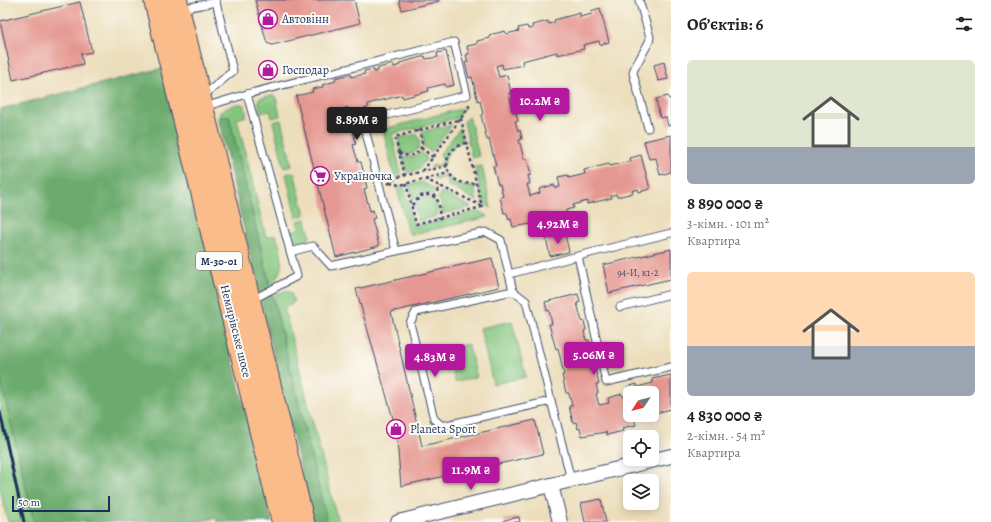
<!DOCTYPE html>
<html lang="uk">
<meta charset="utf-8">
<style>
body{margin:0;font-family:Alegreya,serif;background:#f2f2f2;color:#222;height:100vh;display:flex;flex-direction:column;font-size:15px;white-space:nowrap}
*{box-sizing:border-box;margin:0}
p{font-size:13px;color:#767676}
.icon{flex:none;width:22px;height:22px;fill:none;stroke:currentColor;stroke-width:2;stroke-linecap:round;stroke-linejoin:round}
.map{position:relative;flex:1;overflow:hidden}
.side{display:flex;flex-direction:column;background:#fff;width:320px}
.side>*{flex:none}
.needle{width:26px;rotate:234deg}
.fabs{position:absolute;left:623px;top:386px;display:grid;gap:8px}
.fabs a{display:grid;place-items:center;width:36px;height:36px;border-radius:6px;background:#fff;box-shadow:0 2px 10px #0003;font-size:20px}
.scale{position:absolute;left:12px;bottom:10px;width:98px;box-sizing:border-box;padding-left:4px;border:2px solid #1b2f5e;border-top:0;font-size:11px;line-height:14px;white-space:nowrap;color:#1b2f5e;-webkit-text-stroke:3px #fdfcf7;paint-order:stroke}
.price{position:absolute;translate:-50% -34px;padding:0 9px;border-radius:4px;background:#b5179e;color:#fff;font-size:13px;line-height:26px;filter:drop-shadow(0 1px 2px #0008)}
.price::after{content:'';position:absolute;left:50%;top:24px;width:12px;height:9px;margin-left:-6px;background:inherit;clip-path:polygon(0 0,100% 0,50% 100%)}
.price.active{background:#222;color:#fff}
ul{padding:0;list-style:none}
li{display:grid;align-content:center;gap:8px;height:212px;padding:0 16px}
li span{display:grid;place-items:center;height:124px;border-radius:6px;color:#555}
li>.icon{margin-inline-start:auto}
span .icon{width:72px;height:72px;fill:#fffc;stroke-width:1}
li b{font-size:17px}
h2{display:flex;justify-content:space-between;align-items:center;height:48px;padding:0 16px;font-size:17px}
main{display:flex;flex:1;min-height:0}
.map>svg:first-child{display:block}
.green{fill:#85c67e;stroke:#507a6e}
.forest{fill:#6cab6d;stroke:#446d66}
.building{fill:#e59891}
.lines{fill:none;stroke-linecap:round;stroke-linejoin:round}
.lane-casing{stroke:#3a496c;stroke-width:9}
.street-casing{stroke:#3a496c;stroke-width:16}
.primary-casing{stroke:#3a496c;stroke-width:24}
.path{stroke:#3a496c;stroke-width:2.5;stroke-dasharray:3 3;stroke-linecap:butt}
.lane{stroke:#fff;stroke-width:7}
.street{stroke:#fff;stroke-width:14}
.primary{stroke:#f9bc8a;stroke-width:22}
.rail{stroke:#1b2f5e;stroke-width:3}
.labels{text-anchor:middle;stroke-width:4;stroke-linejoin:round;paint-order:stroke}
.number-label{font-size:10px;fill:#4e496b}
.shield{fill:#fdfcf7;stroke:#5f6c8c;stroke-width:1}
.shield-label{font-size:11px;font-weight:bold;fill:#1b2f5e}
.poi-label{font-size:12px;fill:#1b2f5e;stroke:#fdfcf7;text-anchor:start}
.street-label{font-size:12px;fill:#1b2f5e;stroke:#fdfcf7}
</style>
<main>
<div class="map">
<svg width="671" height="522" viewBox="0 0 671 522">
<rect width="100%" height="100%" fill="#fdfcf7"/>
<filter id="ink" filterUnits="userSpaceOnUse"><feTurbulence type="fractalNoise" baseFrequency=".025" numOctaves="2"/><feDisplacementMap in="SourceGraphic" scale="8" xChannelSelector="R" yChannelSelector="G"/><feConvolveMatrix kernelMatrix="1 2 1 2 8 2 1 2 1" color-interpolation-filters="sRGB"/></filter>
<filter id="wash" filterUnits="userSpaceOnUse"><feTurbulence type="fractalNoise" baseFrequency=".012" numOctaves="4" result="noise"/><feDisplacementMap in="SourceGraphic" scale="16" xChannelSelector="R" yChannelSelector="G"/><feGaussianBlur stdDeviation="0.9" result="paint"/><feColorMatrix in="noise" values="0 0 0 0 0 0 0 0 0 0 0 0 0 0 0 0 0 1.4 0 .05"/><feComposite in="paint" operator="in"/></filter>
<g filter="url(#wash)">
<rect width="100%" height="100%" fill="#ecdebb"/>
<g class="green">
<path d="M273 95 276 97 280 116 272 118 270 111 261 113 258 100 260 98Z"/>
<path d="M236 104C246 103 246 107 246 116L237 119 266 237 276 235C282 254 287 270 270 285L229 116 218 118 221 111Z"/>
<path d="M464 108 457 118 392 134 401 174 394 176 384 134 385 129 388 128Z"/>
<path d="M469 116 479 156 472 158 464 122Z"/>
<path d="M281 120 292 166 284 168 273 122Z"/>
<path d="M452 125 431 152 423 146 424 140 421 132Z"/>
<path d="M460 128 463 141C452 145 445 153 445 164L430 168 433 165C437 167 440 165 443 161L440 154Z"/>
<path d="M417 134 420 142C419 152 411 157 401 153L398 138Z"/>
<path d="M420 152 427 158 418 170 407 173 402 157H413Z"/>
<path d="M482 166 491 208 483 203 475 167Z"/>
<path d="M294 172 305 215 296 217 286 174Z"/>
<path d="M448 175C454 185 461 187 474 187L477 201 448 186V181L443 177 436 180 433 178Z"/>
<path d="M422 182 435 189 433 194H422L413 201 409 185Z"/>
<path d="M404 186 414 227 479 211 488 217 414 234H410L407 229 397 188Z"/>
<path d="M441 192 471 207 441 214C443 208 442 204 438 198Z"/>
<path d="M424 197C435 197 440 205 437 216L418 221C415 210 413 203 424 197Z"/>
<path d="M306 219 310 237 307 241 294 244 292 242 290 232 299 229 297 221Z"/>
<path d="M287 290 291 293 294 302 291 305 284 308 338 522H327L273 296Z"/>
<path d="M512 321 526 377 493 384 480 328Z"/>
<path d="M468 344 477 377 455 382 447 349Z"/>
<path d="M0 377 34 522H8L0 490Z"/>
</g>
<g class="forest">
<path d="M162 68 272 522H217L216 518 198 522H34L0 377V109Z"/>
<path d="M229 116 327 522H313L218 118Z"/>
</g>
<g id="blocks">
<g class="building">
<path d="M255 0H354L360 23 272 45 267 43 266 40Z"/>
<path d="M399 0H439V1L402 10Z"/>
<path d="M80 2 92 52 81 54 83 64 13 80 0 21Z"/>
<path d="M600 8 609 42 600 45 599 41 583 45 584 49 557 55V52L522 61 523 65 503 69 502 64 496 66 499 77 507 75 511 93H509L513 112H516L518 121H515L518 131 520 130 522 139 519 140 524 159H527L531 175H528L530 184H527L530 196 540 193 539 189 554 185 555 188 560 187 558 177 568 175 569 178 585 174 584 170 609 164 610 166 631 161 630 158 641 155 650 189 639 192 638 189 632 191 633 193 617 197 616 194 611 196 612 198 587 204V201L573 205 574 208 566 210 567 216 554 219V222L538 226 537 223 513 227 511 219 509 220 507 213H504L500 197 503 196 500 184H498L493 166H496L489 139 487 140 481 115 483 114 480 101 478 102 472 77 469 78 465 62H468L466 55 469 54 467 46 477 44V41L490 38 489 35 505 31 506 34 519 31 518 28 527 26 528 29 533 28 532 25 548 21 549 24 555 22 554 20 580 13V17L592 14 591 11Z"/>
<path d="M446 51 454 85 446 87 445 84 428 88 429 91 403 98 402 95 368 104V108L349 112 348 107 342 109 344 120 347 119 349 127H352L356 144 353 145 358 162H361L367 188 364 189 370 211 373 210 375 218 372 219 379 246 336 257 296 96 313 92 312 89 323 87 322 85 336 81 335 78 351 74V77L365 74 364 71 373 69 374 72 378 71V68L393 64 394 67 400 65V63L425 56 426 59 438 57 437 53Z"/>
<path d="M664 62 668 79 658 81 654 65Z"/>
<path d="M668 96 669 99H671V125L668 126 666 117 660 118 656 99Z"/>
<path d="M671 135V172L660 175 656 158 649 159 644 141Z"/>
<path d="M565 234 569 252 550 256 546 238Z"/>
<path d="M671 249V279L609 293 603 265Z"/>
<path d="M492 258 499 287 391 312 422 446 535 420 543 454 401 486 396 429 356 289Z"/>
<path d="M578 294 580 302 577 303 582 322 584 321 586 330 584 331 586 340H589L591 348 588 349 592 369 595 368 599 384H596L598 393 596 394 599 405 609 403 608 398 622 394 623 397 629 396 627 387 637 384V387L653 383 652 379 671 375V409L656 413 655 411H652V393H630V415H642L643 417 634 419 636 425 622 428 623 431 607 435 606 432 582 436 580 428 578 429 576 422 573 423 569 406H572L569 393H566L562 375H564L558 348 556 349 549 324H552L549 310 547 311 545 302Z"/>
<path d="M601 499 606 522H585L581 503Z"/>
<path d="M519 517 520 522H504V520Z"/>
</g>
</g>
</g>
<g filter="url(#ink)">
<use href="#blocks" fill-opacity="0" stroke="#3a496c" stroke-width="1"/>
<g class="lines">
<g class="lane-casing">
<g id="lane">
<path d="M639 0 650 37 649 42 634 69 633 73 648 128"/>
<path d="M180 9 216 2 215 0"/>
<path d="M247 94 297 276 252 300"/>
<path d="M202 97 233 71 216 2"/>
<path d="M204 107 247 94 454 42 467 95 363 121 396 251 331 266 313 246 290 252"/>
<path d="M396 251 486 232 501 240 513 291 416 312 410 323 434 419 442 426 551 401"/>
<path d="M578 256 671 233"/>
<path d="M509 274 578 256 606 382 671 367"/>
<path d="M513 291 526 301 571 480"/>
<path d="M620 307 671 294"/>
</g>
</g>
<g class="street-casing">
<g id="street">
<path d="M551 485 560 522"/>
<path d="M398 522 671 456"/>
</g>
</g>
<g class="primary-casing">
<g id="primary">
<path d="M155 0 283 522"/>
<path d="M176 0 303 522"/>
</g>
</g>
<g class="path">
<path d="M466 143C436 150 443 189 476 183"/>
<path d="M421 148 433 157"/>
<path d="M399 153 408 156C423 154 425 142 418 130"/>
<path d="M423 171 469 107 468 103"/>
<path d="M405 176 395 137 461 119 482 207"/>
<path d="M425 179 482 206"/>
<path d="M390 183 400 185 449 173"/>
<path d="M406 183 416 224 482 207"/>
<path d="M388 184 398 177 447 166"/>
<path d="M434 197 440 186"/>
<path d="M412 205 421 196C438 191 442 205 438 218"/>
</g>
<use href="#lane" class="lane"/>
<use href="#street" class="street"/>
<use href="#primary" class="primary"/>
<path class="rail" d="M0 412 24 522"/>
</g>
</g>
<defs>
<g id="shop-ring" transform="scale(1)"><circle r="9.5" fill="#fdfcf7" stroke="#b5179e" stroke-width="1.5"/><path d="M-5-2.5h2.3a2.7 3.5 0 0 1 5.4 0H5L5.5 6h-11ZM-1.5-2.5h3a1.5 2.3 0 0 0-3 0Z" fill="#b5179e"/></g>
<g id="supermarket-ring" transform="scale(1)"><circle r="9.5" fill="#fdfcf7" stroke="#b5179e" stroke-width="1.5"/><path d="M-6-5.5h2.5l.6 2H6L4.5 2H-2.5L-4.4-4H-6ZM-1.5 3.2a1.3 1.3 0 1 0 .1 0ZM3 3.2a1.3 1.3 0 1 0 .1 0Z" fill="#b5179e"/></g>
</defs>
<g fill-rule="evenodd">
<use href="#shop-ring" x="268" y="19"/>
<use href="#shop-ring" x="268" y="70"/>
<use href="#supermarket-ring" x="320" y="176"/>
<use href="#shop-ring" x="396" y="429"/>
</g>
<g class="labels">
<g class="number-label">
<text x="638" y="276">94-И, к1-2</text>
</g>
<rect class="shield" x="196" y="252" width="46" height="18" rx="3"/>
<g class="shield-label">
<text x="219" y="265">М-30-01</text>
</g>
<g class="poi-label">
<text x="282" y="23">Автовінн</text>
<text x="282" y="74">Господар</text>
<text x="334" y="180">Україночка</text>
<text x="410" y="433">Planeta Sport</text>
</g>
<g class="street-label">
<text transform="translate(236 331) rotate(76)" y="4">Немирівське шосе</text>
</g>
</g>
</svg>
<div class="fabs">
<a><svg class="needle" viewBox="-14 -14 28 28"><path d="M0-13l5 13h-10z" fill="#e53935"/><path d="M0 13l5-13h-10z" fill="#767676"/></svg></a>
<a><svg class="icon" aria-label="locate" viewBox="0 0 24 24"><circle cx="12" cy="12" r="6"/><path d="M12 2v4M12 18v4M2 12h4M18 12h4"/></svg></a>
<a><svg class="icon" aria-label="layers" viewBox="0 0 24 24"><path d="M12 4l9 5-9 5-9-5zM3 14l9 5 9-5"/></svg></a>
</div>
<div class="scale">50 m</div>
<b class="price" style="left:540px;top:122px">10.2M ₴</b>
<b class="price active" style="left:357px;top:141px">8.89M ₴</b>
<b class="price" style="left:558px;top:245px">4.92M ₴</b>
<b class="price" style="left:594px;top:376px">5.06M ₴</b>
<b class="price" style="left:435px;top:378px">4.83M ₴</b>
<b class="price" style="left:471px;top:491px">11.9M ₴</b>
</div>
<section class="side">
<h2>Об’єктів: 6<svg class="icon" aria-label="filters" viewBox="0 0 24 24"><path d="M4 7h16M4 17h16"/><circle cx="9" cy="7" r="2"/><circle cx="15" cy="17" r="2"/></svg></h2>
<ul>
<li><span style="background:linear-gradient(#dfe7d0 70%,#9aa5b1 0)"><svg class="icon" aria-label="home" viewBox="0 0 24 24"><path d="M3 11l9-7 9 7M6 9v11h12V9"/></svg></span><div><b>8 890 000 ₴</b><p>3-кімн. · 101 m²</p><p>Квартира</p></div></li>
<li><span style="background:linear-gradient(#ffd9b3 60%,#9aa5b1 0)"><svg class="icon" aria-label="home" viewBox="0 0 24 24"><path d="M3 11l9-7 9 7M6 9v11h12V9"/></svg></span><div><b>4 830 000 ₴</b><p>2-кімн. · 54 m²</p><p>Квартира</p></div></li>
</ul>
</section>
</main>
